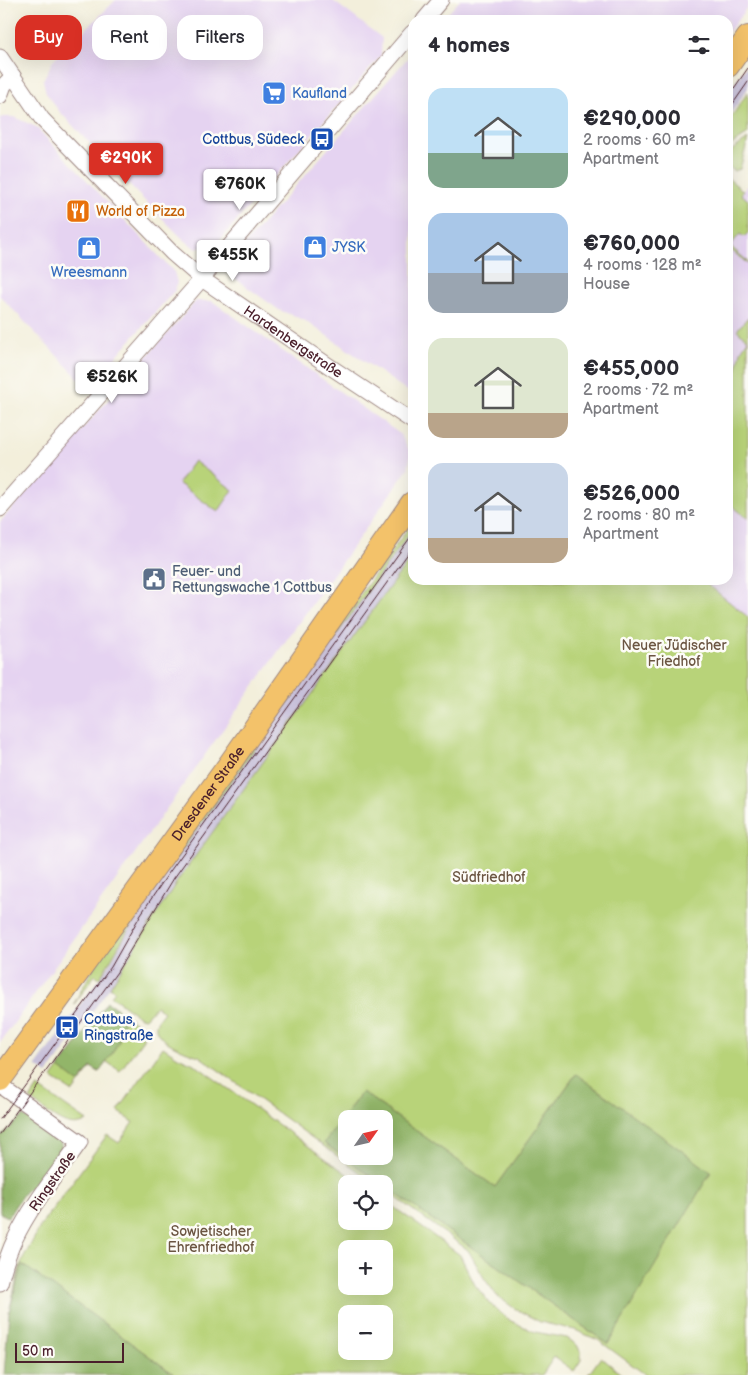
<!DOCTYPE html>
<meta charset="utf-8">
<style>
body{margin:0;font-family:"Balsamiq Sans",sans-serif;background:#f7f7f7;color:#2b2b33;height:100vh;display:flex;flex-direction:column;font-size:19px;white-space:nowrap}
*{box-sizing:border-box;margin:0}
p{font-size:16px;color:#7c7c81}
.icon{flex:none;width:28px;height:28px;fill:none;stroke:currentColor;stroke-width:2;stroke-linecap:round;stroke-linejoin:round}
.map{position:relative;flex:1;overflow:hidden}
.sheet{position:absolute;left:408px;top:15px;width:325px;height:570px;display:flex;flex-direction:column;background:#fff;border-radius:15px;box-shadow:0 5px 20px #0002}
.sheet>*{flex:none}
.hud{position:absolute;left:15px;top:15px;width:318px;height:45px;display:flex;gap:10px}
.needle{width:32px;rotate:56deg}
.tools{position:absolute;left:338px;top:1110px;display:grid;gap:10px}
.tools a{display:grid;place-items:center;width:55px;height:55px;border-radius:10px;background:#fff;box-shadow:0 5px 20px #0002;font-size:25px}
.scale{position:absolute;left:15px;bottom:12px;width:109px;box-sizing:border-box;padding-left:5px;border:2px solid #4a1f2b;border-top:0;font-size:14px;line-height:18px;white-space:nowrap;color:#4a1f2b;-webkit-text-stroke:4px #fdfcf7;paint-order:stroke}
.price{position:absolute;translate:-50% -42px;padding:0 11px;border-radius:5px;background:#fff;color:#222;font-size:16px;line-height:32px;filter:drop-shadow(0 1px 2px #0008)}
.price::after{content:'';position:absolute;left:50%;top:30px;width:15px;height:11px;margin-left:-8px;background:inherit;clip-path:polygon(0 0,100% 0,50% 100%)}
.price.active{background:#d93025;color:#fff}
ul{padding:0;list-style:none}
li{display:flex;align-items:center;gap:15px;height:125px;padding:0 20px}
li span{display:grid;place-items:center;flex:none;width:140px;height:100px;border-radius:15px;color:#555}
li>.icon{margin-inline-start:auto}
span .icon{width:60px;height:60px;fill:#fffc;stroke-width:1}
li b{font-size:21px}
h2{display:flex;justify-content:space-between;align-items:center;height:60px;padding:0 20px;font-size:21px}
.pill{padding:0 18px;border-radius:15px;background:#fff;box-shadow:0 5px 20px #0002;font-size:18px;line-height:45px}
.pill.active{background:#d93025;color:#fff}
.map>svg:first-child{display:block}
.built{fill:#e5d3f1}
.industrial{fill:#c7c0d9}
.green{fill:#b8d379;stroke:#817952;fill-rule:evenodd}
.forest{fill:#92b569;stroke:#6e6a4a;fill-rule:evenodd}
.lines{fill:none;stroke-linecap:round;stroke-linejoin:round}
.minor-casing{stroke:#9e8783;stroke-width:17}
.primary-casing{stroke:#9e8783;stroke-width:24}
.minor{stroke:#fff;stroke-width:15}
.primary{stroke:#f3c26a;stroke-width:22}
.tram{stroke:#4a1f2b;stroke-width:1}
.labels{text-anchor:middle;stroke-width:5;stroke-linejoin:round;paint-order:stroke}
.shop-label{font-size:14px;fill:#366cbe;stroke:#fdfcf7;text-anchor:start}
.transit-label{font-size:14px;fill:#164399;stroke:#fdfcf7;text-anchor:end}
.food-label{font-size:14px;fill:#c56008;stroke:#fdfcf7;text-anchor:start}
.street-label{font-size:14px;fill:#4a1f2b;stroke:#fdfcf7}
.service-label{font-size:14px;fill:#4e5e75;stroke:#fdfcf7;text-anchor:start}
.park-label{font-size:14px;fill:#6b5542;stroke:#fdfcf7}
</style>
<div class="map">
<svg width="748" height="1375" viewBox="0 0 748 1375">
<rect width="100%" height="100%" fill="#fdfcf7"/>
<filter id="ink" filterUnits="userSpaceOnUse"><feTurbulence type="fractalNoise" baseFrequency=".02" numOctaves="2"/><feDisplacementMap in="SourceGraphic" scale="10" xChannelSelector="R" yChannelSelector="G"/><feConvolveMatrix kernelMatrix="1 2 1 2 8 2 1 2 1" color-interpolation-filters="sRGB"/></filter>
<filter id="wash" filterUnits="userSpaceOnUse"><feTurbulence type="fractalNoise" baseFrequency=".0096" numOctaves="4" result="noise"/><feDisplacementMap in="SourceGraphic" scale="20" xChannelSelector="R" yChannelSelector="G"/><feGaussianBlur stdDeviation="1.12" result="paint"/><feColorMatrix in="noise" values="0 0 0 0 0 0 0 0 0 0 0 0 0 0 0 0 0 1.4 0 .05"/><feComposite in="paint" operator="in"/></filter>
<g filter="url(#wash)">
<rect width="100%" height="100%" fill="#f3efdb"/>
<g class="built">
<path d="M116 0H332L382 38 381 56 218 242 196 249 182 238 134 190 59 111 46 93 43 80 53 61Z"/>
<path d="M460 0H748V6L728 33V20H442Z"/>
<path d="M412 53V394L304 320 279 310 233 277 237 253Z"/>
<path d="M4 117H14L36 127 174 272 177 282 175 290 88 388 0 296V118Z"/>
<path d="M748 185V339L741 351 728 407V209Z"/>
<path d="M196 301H212L400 434 411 453 408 469 0 1043V522Z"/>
<path d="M728 502 748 519V617L702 580H728Z"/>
</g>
<g class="industrial">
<path d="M748 64V88L728 118V93Z"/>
<path d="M412 530V556L178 880 121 972 47 1074 36 1066 109 965 139 912 166 872Z"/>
</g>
<g class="green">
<path d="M748 92V134L728 147V122Z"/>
<path d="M748 139 740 169 734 171 728 166V153Z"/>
<path d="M728 178 743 191 741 194 748 200V233L744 237 740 234 730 246 748 262V264L731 250 728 254Z"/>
<path d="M748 317V519L728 502V407L741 351 748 340 737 330Z"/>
<path d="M194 461 233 490 218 512 178 483Z"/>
<path d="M412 523V530L166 872 139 912 100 978 95 975 74 1004 98 959Z"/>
<path d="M412 556V580H702L748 617V1375H646L598 1340 575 1330 540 1322 514 1308 497 1296 484 1278 468 1250 384 1189V1185L608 1344 576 1074 495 1187 362 1092 324 1143 382 1184H376L199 1056C188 1053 154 1040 156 1026 156 1021 161 1016 164 1012L156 1006 145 1018 140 1017 111 996 115 991 110 987 178 880Z"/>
<path d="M107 1002 143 1028V1039L120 1071 107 1062 99 1072 91 1067 73 1092 52 1078Z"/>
<path d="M163 1047 178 1057 194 1064 361 1184H346V1221H384V1200L460 1255 475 1285 493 1307 511 1321 535 1332 567 1338 577 1345 581 1353V1360L574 1371 554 1357 542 1375H175L23 1265 9 1312 20 1265 41 1225 107 1135 119 1143 133 1122 118 1111ZM346 1249H384V1286H346ZM346 1314H384V1351H346Z"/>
<path d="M38 1087 87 1121C67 1134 46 1110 30 1099Z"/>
<path d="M601 1357 622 1375H588Z"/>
</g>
<g class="forest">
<path d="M107 1002 122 1012C127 1036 112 1054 99 1072L91 1067 79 1083 59 1068Z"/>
<path d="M576 1074 711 1172 608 1344 324 1143 362 1092 495 1187ZM346 1119H384V1156H346Z"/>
<path d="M23 1116 41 1124 60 1137 62 1152 44 1174 23 1194 8 1217 0 1213V1137Z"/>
<path d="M22 1264 175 1375H4L9 1312Z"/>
</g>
</g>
<g filter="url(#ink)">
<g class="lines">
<g class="minor-casing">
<g id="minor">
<path d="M424 20 441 0"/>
<path id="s1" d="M0 57 42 119 172 253 202 279 329 366 412 421"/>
<path d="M0 96 4 85 13 76"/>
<path d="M0 509 193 289 412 33"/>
<path d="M0 1085 80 1142C58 1173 31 1205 15 1239 8 1253 4 1267 0 1283"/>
</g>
</g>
<g class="primary-casing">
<g id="primary">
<path d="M728 66 748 37"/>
<path id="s2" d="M0 1080 228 766 412 503"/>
</g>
</g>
<use href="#minor" class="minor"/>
<use href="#primary" class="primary"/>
<g class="tram">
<path d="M728 97 748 68"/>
<path d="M728 111 748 82"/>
<path d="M0 1119 111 967 141 914 168 874 412 535"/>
<path d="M0 1134 117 972 174 878 412 548"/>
</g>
</g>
</g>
<defs>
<g id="supermarket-square" transform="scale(1.25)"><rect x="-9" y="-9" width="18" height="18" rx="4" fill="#3f7fe0" stroke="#fdfcf7"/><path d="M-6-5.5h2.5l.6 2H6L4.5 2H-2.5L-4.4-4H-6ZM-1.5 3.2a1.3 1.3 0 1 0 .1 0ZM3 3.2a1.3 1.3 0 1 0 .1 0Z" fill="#fff"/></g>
<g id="bus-square" transform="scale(1.25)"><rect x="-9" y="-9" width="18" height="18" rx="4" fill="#1a4fb4" stroke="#fdfcf7"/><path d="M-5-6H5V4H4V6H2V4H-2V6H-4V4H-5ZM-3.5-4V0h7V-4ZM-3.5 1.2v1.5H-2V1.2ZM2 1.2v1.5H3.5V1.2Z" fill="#fff"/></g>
<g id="restaurant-square" transform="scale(1.25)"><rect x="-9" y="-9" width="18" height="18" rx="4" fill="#e8710a" stroke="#fdfcf7"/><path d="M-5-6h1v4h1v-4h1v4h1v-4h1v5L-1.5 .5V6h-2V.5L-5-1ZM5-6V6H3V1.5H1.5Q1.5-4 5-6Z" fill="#fff"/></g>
<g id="shop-square" transform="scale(1.25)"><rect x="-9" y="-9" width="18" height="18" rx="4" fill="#3f7fe0" stroke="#fdfcf7"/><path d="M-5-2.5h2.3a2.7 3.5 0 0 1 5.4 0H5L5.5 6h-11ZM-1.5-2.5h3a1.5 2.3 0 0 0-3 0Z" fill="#fff"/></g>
<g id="civic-square" transform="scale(1.25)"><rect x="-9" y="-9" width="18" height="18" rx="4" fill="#5c6f8a" stroke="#fdfcf7"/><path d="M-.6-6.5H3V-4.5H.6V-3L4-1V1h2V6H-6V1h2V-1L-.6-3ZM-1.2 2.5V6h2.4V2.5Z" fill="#fff"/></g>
</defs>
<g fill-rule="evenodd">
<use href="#supermarket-square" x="274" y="93"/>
<use href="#bus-square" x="322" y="139"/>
<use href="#restaurant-square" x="78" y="211"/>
<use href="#shop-square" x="315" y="247"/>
<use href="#shop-square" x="89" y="248"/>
<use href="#civic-square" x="154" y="579"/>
<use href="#bus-square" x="67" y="1027"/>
</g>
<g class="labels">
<g class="shop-label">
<text x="292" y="98">Kaufland</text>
<text x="332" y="252">JYSK</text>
<text x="89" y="277" text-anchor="middle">Wreesmann</text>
</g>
<g class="transit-label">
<text x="304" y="144">Cottbus, Südeck</text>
<text x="84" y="1024" text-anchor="start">Cottbus,<tspan x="84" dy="16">Ringstraße</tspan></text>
</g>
<g class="food-label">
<text x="96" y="216">World of Pizza</text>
</g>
<g class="street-label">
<text dy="5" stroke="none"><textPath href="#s1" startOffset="412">Hardenbergstraße</textPath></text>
<text dy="5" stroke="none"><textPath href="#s2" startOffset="354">Dresdener Straße</textPath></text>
<text transform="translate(52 1181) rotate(-55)" y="5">Ringstraße</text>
</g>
<g class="service-label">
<text x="172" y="576">Feuer- und<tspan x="172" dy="16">Rettungswache 1 Cottbus</tspan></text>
</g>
<g class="park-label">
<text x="674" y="650">Neuer Jüdischer<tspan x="674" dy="16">Friedhof</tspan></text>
<text x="489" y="882">Südfriedhof</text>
<text x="211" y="1236">Sowjetischer<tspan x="211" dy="16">Ehrenfriedhof</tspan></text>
</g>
</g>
</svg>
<div class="tools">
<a><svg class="needle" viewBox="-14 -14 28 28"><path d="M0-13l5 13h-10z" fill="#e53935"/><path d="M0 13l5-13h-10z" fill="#7c7c81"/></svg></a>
<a><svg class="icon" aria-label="locate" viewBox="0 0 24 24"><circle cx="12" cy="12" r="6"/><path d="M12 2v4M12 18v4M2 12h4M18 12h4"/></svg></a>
<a>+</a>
<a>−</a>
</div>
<div class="scale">50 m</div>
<b class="price active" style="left:126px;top:185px">€290K</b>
<b class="price" style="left:240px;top:211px">€760K</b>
<b class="price" style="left:233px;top:282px">€455K</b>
<b class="price" style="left:112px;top:404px">€526K</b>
<div class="hud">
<a class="pill active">Buy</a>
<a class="pill">Rent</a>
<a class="pill">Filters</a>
</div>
<section class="sheet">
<h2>4 homes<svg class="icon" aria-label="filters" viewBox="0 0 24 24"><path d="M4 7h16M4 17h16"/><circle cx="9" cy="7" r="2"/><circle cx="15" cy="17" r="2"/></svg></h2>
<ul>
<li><span style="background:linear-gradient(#bfe0f5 65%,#7fa58c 0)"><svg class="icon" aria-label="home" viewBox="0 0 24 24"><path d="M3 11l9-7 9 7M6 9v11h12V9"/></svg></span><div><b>€290,000</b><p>2 rooms · 60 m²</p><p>Apartment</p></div></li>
<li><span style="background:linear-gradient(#a9c7e8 60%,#9aa5b1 0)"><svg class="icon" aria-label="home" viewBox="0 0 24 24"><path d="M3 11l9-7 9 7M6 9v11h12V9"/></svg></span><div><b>€760,000</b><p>4 rooms · 128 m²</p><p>House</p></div></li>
<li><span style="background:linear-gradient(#dfe7d0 75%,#b9a48a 0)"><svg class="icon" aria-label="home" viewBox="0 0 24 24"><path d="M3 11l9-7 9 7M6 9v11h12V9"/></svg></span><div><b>€455,000</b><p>2 rooms · 72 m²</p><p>Apartment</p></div></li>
<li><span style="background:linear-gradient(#c9d6e8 75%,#b9a48a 0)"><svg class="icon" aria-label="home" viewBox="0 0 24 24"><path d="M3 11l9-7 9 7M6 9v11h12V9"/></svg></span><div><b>€526,000</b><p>2 rooms · 80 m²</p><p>Apartment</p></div></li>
</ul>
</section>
</div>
